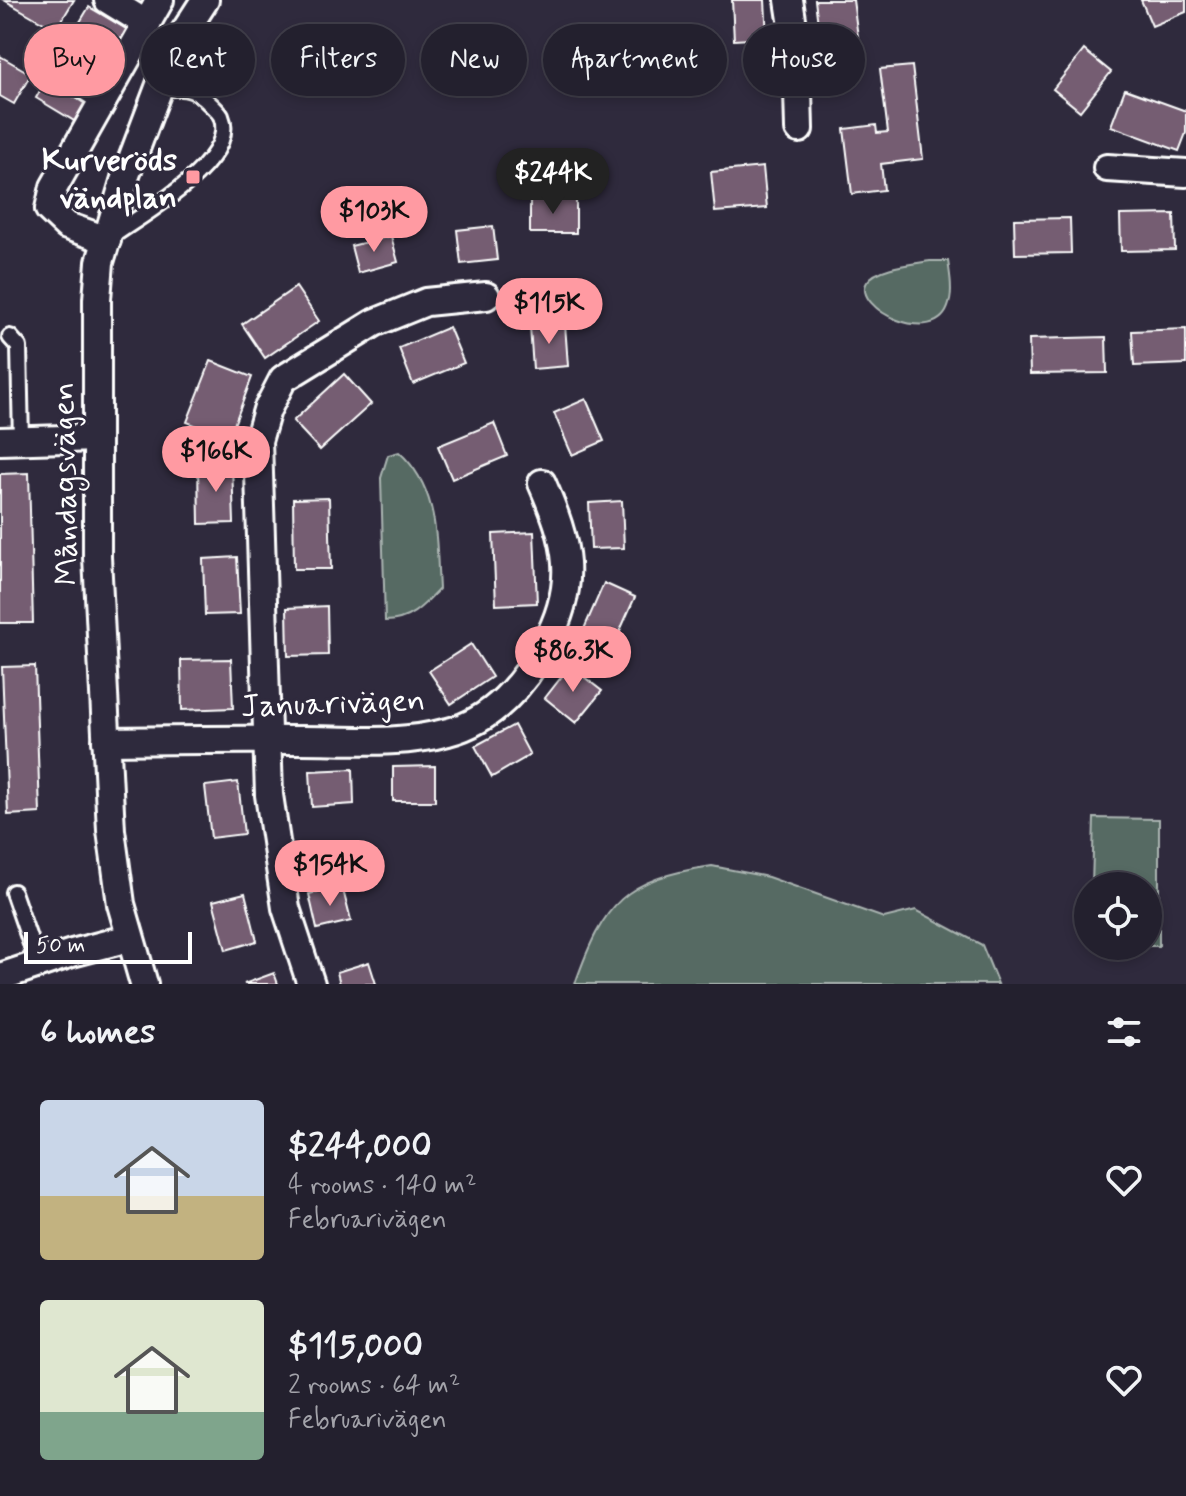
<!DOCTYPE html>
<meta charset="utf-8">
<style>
body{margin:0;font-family:Mynerve,sans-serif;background:#2b2836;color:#f1f3f6;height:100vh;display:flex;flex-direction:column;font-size:30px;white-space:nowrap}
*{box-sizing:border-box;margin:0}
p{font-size:26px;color:#a3a3aa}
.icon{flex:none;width:44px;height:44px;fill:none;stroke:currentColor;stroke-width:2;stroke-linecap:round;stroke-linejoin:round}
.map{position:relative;height:984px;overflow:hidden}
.sheet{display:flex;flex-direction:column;background:#23202e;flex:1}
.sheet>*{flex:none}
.hud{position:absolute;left:24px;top:24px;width:1138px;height:72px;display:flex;gap:16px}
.fabs{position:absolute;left:1074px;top:872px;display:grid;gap:16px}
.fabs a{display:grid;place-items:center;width:88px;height:88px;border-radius:50%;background:#23202e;box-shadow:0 4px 12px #0003,0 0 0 2px #403e4a;font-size:40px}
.scale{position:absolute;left:24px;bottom:20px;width:168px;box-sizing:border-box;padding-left:8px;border:4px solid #fff;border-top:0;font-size:22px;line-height:28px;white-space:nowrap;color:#fff;-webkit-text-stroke:6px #2f2a3d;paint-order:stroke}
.price{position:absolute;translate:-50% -68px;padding:0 18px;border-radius:28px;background:#ff9aa2;color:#111;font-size:26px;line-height:52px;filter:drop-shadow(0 2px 4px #0008)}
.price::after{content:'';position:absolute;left:50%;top:48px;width:24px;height:18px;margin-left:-12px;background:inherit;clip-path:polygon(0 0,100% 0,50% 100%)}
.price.on{background:#222;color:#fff}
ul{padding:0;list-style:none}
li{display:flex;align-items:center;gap:24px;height:200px;padding:0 40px}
li span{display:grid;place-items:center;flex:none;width:224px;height:160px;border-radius:8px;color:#555}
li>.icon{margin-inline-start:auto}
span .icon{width:96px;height:96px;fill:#fffc;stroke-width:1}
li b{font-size:34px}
h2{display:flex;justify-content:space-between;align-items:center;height:96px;padding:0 40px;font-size:34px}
.pill{padding:0 28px;border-radius:36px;background:#23202e;box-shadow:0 4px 12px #0003,0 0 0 2px #403e4a;font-size:28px;line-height:72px}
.pill.on{background:#ff9aa2;color:#111}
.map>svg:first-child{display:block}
.green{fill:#576b64;stroke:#abb5b2;stroke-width:2}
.building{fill:#745d72;stroke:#fff;stroke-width:2}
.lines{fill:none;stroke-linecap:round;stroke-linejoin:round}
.service-casing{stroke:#fff;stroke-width:20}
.minor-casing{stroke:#fff;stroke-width:32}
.service{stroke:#2f2a3d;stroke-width:14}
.minor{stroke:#2f2a3d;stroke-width:26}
.poi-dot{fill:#ff9aa2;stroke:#2f2a3d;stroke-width:3}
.labels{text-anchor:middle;stroke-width:6;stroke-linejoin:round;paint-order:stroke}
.poi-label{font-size:32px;font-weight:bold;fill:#fff;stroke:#2f2a3d;text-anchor:end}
.street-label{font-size:32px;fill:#fff;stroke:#2f2a3d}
</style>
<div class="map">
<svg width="1186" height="984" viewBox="0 0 1186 984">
<rect width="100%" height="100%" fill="#2f2a3d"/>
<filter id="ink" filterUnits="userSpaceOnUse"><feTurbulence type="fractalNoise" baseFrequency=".0125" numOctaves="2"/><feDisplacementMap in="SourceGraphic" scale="16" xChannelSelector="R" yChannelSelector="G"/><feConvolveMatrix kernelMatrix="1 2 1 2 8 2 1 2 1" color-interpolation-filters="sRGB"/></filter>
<g filter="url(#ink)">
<g class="green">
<path d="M930 261H948C950 274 953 292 949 304 937 350 851 308 867 282 876 267 913 264 930 261Z"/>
<path d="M399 452C439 488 436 539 439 589 423 606 410 621 385 621L381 478 388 455Z"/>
<path d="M1094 818 1159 819V946H1148V886H1092Z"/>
<path d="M712 866 768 877 884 918 916 910 982 945 998 984H575C604 902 624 879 712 866Z"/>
</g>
<g class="building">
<path d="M4 0H74L56 30Z"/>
<path d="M732 0H765L767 38 734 40Z"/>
<path d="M815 0H853L858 37 820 41Z"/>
<path d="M1141 0H1186V12L1152 26Z"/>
<path d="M89 7 130 31 120 47 80 22Z"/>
<path d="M72 38 112 61 102 78 62 55Z"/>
<path d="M1084 50 1111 72 1080 111 1053 89Z"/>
<path d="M0 56 31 74 14 104 0 96Z"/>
<path d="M912 66 923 159 881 164 884 190 852 194 844 129 876 125 877 133 888 132 880 69Z"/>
<path d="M46 80 86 104 76 122 36 98Z"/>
<path d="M1125 89 1186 111V133L1179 151 1111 126Z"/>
<path d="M763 167 767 208 715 212 711 172Z"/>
<rect x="530" y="199" width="46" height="34"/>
<path d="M1174 214 1175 250 1121 251 1120 215Z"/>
<path d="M1070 218 1071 253 1015 254 1014 219Z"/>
<path d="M493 226 497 260 461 264 457 230Z"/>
<path d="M391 236 398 262 358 273 351 246Z"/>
<path d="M296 287 319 321 265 358 242 324Z"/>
<path d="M565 324 568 366 533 369 530 327Z"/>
<path d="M449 327 464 363 413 384 399 348Z"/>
<path d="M1186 329V364L1134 366 1132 331Z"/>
<path d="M1106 337 1107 373 1030 374 1029 339Z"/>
<path d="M211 361 252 377 229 438 187 422Z"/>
<path d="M344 374 371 404 320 450 293 421Z"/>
<path d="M586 399 604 441 572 455 554 413Z"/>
<path d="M494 423 507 456 452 479 438 446Z"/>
<path d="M198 464H232L234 523 199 524Z"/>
<path d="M29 473 33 623H0V474Z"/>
<path d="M329 498 331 569H294L293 499Z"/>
<path d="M622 501 624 548 591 549 589 503Z"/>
<path d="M534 532 537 603 496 605 493 534Z"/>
<path d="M237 557 240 614 205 615 203 559Z"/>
<path d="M604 583 635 597 615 642 584 629Z"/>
<path d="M327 606 328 655 288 656 287 608Z"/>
<path d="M471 644 492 677 451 704 429 671Z"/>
<path d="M231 659 233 708 182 710 181 660Z"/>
<path d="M35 666 40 813 8 815 2 667Z"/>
<path d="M570 666 602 691 576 723 545 698Z"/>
<path d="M514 725 530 755 492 777 475 746Z"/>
<path d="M435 766V801H393V767Z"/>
<path d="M353 769 354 804 312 807 310 771Z"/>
<path d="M238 782 244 834 211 838 205 786Z"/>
<path d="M342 886 351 921 317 929 309 894Z"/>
<path d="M245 893 257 941 226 950 213 901Z"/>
<path d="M369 962 376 984H340L337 972Z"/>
<path d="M274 973 278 984H244Z"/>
</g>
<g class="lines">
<g class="service-casing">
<g id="service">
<path d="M111 237C141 215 240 161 221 116 219 112 212 106 208 102 194 86 178 86 158 90"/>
<path d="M10 337 19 347 21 441"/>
<path d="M13 892 38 964"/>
</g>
</g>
<g class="minor-casing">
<g id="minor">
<path d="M108 0 147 24"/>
<path d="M789 0 797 52 799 129"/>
<path d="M48 62 104 98"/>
<path d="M1107 168 1186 173"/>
<path d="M107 240 67 226 49 209 54 187 160 0"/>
<path d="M0 441 97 438"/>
<path d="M106 741C172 740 237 739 302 740 350 740 401 745 448 732 492 721 524 684 545 645 579 583 568 543 542 483"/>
<path d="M0 977 72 953 129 938"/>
<path d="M144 984 121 904 111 830 97 557V299L100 262 126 175 174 48 205 0"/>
<path d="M311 984 286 908 269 795 258 441 267 410 283 379 374 323 426 302 486 296"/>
</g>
</g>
<use href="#service" class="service"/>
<use href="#minor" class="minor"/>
</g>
</g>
<rect class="poi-dot" x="185" y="169" width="16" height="16" rx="4"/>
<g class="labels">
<g class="poi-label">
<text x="177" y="170">Kurveröds<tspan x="177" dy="37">vändplan</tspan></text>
</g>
<g class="street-label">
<text transform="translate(64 484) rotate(-91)" y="11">Måndagsvägen</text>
<text transform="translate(333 702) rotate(-2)" y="11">Januarivägen</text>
</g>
</g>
</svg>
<div class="fabs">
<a><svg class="icon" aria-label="locate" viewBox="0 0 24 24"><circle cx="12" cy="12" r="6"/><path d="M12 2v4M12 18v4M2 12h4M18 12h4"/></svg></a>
</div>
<div class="scale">50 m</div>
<b class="price on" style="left:553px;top:216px">$244K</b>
<b class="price" style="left:374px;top:254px">$103K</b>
<b class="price" style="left:549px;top:346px">$115K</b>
<b class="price" style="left:216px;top:494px">$166K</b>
<b class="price" style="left:573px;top:694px">$86.3K</b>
<b class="price" style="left:330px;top:908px">$154K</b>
<div class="hud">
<a class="pill on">Buy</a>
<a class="pill">Rent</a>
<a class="pill">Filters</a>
<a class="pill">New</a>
<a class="pill">Apartment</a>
<a class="pill">House</a>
</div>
</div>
<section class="sheet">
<h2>6 homes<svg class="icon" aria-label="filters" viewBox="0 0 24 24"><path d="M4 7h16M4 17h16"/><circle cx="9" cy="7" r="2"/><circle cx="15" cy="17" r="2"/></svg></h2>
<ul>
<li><span style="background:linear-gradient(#c9d6e8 60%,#c2b280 0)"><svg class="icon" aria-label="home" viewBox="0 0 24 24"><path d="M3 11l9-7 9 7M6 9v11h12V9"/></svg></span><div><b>$244,000</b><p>4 rooms · 140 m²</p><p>Februarivägen</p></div><svg class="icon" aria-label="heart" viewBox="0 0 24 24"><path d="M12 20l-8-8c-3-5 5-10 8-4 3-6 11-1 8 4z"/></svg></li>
<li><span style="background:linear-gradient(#dfe7d0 70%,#7fa58c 0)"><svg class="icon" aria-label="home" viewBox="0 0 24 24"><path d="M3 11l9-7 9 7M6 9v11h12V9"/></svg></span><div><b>$115,000</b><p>2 rooms · 64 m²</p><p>Februarivägen</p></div><svg class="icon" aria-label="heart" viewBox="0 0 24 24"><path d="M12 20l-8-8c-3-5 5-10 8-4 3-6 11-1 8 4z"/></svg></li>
</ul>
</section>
